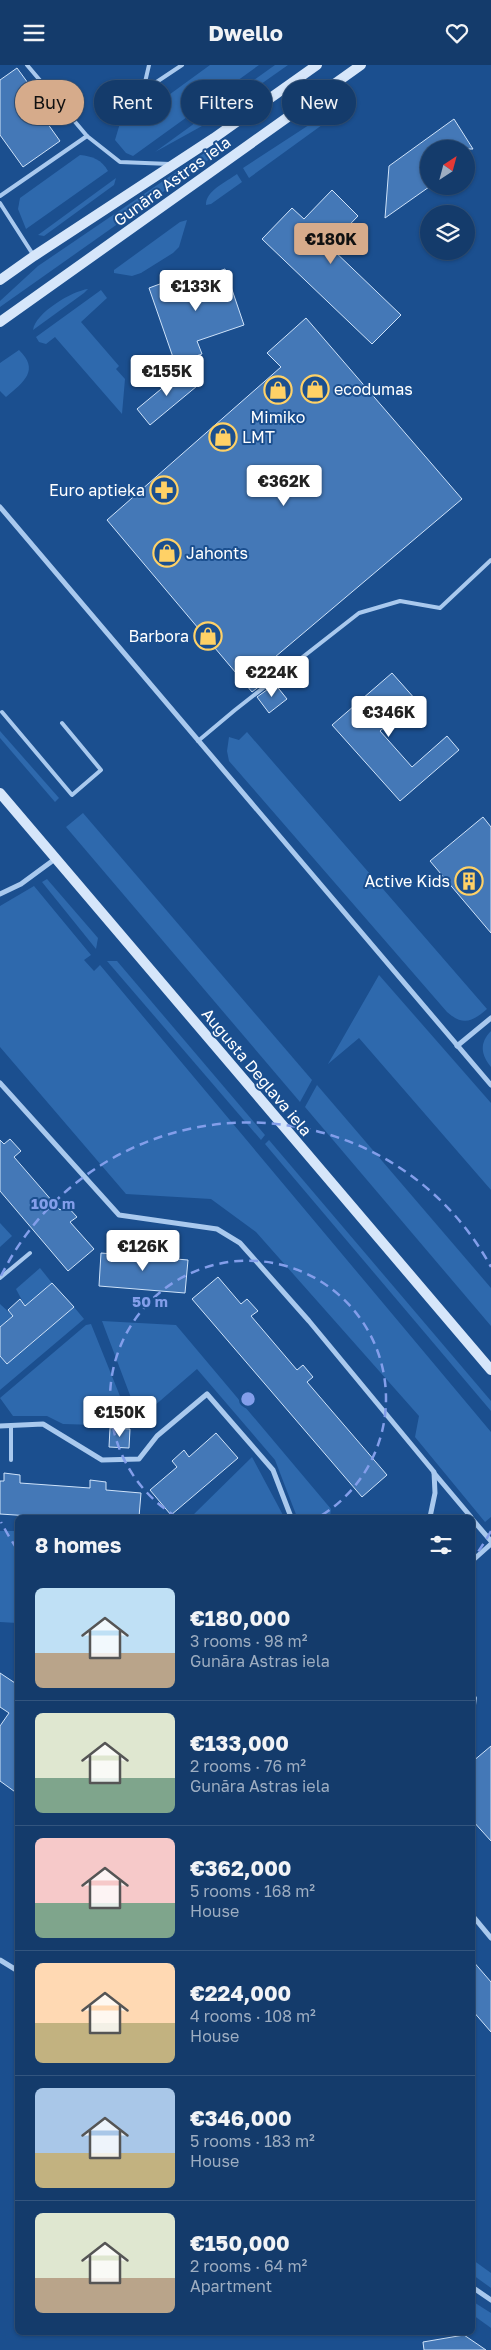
<!DOCTYPE html>
<meta charset="utf-8">
<style>
body{margin:0;font-family:"Golos Text",sans-serif;background:#214673;color:#f1f3f6;height:100vh;display:flex;flex-direction:column;font-size:19px;white-space:nowrap}
*{box-sizing:border-box;margin:0}
p{font-size:16px;color:#9dadc1}
.icon{flex:none;width:28px;height:28px;fill:none;stroke:currentColor;stroke-width:2;stroke-linecap:round;stroke-linejoin:round}
.map{position:relative;flex:1;overflow:hidden}
.panel{position:absolute;left:15px;top:1450px;width:460px;height:820px;display:flex;flex-direction:column;background:#143b6b;border-radius:8px;box-shadow:0 1px 4px #0004,0 0 0 1px #33557e}
.panel>*{flex:none}
.guide{position:absolute;left:15px;top:15px;width:461px;height:45px;display:flex;gap:10px}
.needle{width:32px;rotate:36deg}
.fabs{position:absolute;left:420px;top:75px;display:grid;gap:10px}
.fabs a{display:grid;place-items:center;width:55px;height:55px;border-radius:50%;background:#143b6b;box-shadow:0 1px 4px #0004,0 0 0 1px #33557e;font-size:25px}
.price{position:absolute;translate:-50% -42px;padding:0 11px;border-radius:5px;background:#fff;color:#222;font-size:16px;line-height:32px;filter:drop-shadow(0 1px 2px #0008)}
.price::after{content:'';position:absolute;left:50%;top:30px;width:15px;height:11px;margin-left:-8px;background:inherit;clip-path:polygon(0 0,100% 0,50% 100%)}
.price.on{background:#d6ab8b;color:#111}
ul{padding:0;list-style:none}
li{display:flex;align-items:center;gap:15px;height:125px;padding:0 20px}
li+li{border-top:1px solid #33557e}
li span{display:grid;place-items:center;flex:none;width:140px;height:100px;border-radius:8px;color:#555}
li>.icon{margin-inline-start:auto}
span .icon{width:60px;height:60px;fill:#fffc;stroke-width:1}
li b{font-size:21px}
h2{display:flex;justify-content:space-between;align-items:center;height:60px;padding:0 20px;font-size:21px}
.pill{padding:0 18px;border-radius:22px;background:#143b6b;box-shadow:0 1px 4px #0004,0 0 0 1px #33557e;font-size:18px;line-height:45px}
.pill.on{background:#d6ab8b;color:#111}
header{display:flex;justify-content:space-between;align-items:center;height:65px;padding:0 20px;background:#143b6b;font-size:22px;font-weight:700}
.map>svg:first-child{display:block}
.grass{fill:#2e69ad}
.building{fill:#4478b7;stroke:#cfe3fa}
.lines{fill:none;stroke-linecap:round;stroke-linejoin:round}
.lane{stroke:#a9c9ee;stroke-width:4}
.street{stroke:#a9c9ee;stroke-width:5}
.secondary{stroke:#d6e6fa;stroke-width:10}
.ring{fill:none;stroke:#839eea;stroke-width:2.5;stroke-dasharray:9 6}
.labels{text-anchor:middle;stroke-width:4;stroke-linejoin:round;paint-order:stroke}
.street-label{font-size:16px;fill:#fff;stroke:#1b4f8f}
.poi-label{font-size:16px;fill:#fff;stroke:#1b4f8f;text-anchor:start}
.centre{fill:#839eea;stroke:#1b4f8f;stroke-width:2.5}
.ring-label{font-size:15px;text-anchor:middle;font-weight:bold;fill:#839eea;stroke:#1b4f8f;stroke-width:4;stroke-linejoin:round;paint-order:stroke}
</style>
<header><svg class="icon" aria-label="menu" viewBox="0 0 24 24"><path d="M4 6h16M4 12h16M4 18h16"/></svg>Dwello<svg class="icon" aria-label="heart" viewBox="0 0 24 24"><path d="M12 20l-8-8c-3-5 5-10 8-4 3-6 11-1 8 4z"/></svg></header>
<div class="map">
<svg width="491" height="2285" viewBox="0 0 491 2285">
<rect width="100%" height="100%" fill="#1b4f8f"/>
<g class="grass">
<path d="M210 0H259L133 91 126 88 115 75 132 18 151 43Z"/>
<path d="M275 0H288L210 55 208 50 213 44Z"/>
<path d="M332 45 346 49 322 60 249 113 243 103Z"/>
<path d="M195 58 202 61 155 87Z"/>
<path d="M216 80 221 86 0 242V236L38 201Z"/>
<path d="M80 90C92 91 102 95 108 106L26 164 18 144 20 133Z"/>
<path d="M237 109 242 117 211 139 206 140C205 126 226 117 237 109Z"/>
<path d="M116 113 114 120 44 171 38 170Z"/>
<path d="M187 155 179 182 173 188 141 208 132 211 114 208V205L180 157Z"/>
<path d="M88 224 84 228 33 265C35 248 72 226 88 224Z"/>
<path d="M101 225 107 233 81 257 119 301 116 304 125 314 122 349 55 272 46 279 39 277 36 272Z"/>
<path d="M19 285C40 305 24 317 6 332L0 326V298Z"/>
<path d="M0 666 59 733 55 737 0 673Z"/>
<path d="M247 667 487 944C472 957 463 961 447 947L229 696 227 686 229 672 239 675Z"/>
<path d="M83 748 312 1015 300 1037 66 762Z"/>
<path d="M47 814 98 873 96 884 42 817Z"/>
<path d="M34 821 91 890 84 895 94 906 100 900 491 1367V1452L485 1457 415 1372 419 1351 256 1167 211 1134 126 1129 0 982V841Z"/>
<path d="M107 896H117L265 1070 261 1075Z"/>
<path d="M379 910 491 1038V1125L359 973 328 999Z"/>
<path d="M491 966V1002C481 990 479 978 491 966Z"/>
<path d="M317 1020 491 1223V1261L305 1042Z"/>
<path d="M269 1075 491 1336V1346L265 1079Z"/>
<path d="M0 1158 12 1171 0 1182Z"/>
<path d="M40 1203 52 1218 25 1241 16 1224Z"/>
<path d="M0 1239 13 1251 0 1262Z"/>
<path d="M74 1242 84 1254 0 1325V1291L7 1299Z"/>
<path d="M102 1256 176 1260 331 1444 330 1452H297L275 1395 197 1304 139 1354Z"/>
<path d="M91 1259 132 1361 63 1359 47 1351H13L0 1333 86 1260Z"/>
<path d="M252 1392 284 1452H191Z"/>
<path d="M0 1466H17V1558L0 1557Z"/>
<path d="M473 2195 491 2208V2223L473 2210Z"/>
<path d="M472 2236 491 2248V2263L473 2250Z"/>
</g>
<g class="building">
<path d="M17 3 36 29 30 34 60 76 23 102 0 70V15Z"/>
<path d="M454 54 473 84H429V122L385 153 389 101Z"/>
<path d="M332 125 358 151 329 181 401 250 372 279 262 174 292 143 304 154Z"/>
<path d="M225 204 244 260 197 276 202 289 175 298 149 223 176 213 178 220Z"/>
<path d="M306 253 462 434 262 603 270 613 252 627 107 455 281 302 267 288Z"/>
<path d="M184 305 197 321 150 360 137 344Z"/>
<path d="M392 608 416 635 380 666 412 702 447 671 459 685 400 736 332 660Z"/>
<path d="M275 619 287 634 269 648 257 632Z"/>
<path d="M483 752 491 762V868L430 796Z"/>
<path d="M10 1074 21 1086 14 1092 60 1145 66 1140 77 1152 70 1157 94 1184 68 1206 0 1126V1075L4 1079Z"/>
<path d="M137 1183 153 1184 152 1192 188 1195 185 1228 99 1221 101 1188 136 1191Z"/>
<path d="M218 1212 241 1239 247 1234 258 1246 251 1251 297 1305 303 1300 313 1312 307 1317 387 1410 362 1432 192 1234Z"/>
<path d="M52 1218 74 1242 7 1299 0 1291V1262L13 1251 8 1245 20 1234 25 1241Z"/>
<path d="M110 1363 130 1364 129 1383 109 1382Z"/>
<path d="M216 1368 238 1393 171 1450 150 1425 177 1402 172 1396 184 1385 189 1392Z"/>
<path d="M4 1408 20 1410V1418L90 1423V1415L106 1417V1425L141 1428 139 1452H46L0 1449V1416H4Z"/>
<path d="M0 1608 18 1620V1729L0 1716V1661L9 1648 0 1642Z"/>
<path d="M491 1681V1776L472 1755V1697Z"/>
<path d="M472 1895 491 1917V1967L472 1945Z"/>
<path d="M464 2270 486 2285H424L423 2277Z"/>
</g>
<g class="lines">
<g class="lane">
<path d="M27 0 87 71 120 97 170 99"/>
<path d="M149 0 143 26 182 0"/>
<path d="M0 131 87 71"/>
<path d="M0 138 34 191"/>
<path d="M2 647 72 730 101 705 62 658"/>
<path d="M198 676 235 645 359 548 400 536 440 543 491 495"/>
<path d="M0 1213 30 1188"/>
<path d="M11 1361V1395"/>
<path d="M472 1631 475 1633 472 1654"/>
</g>
<g class="street">
<path d="M0 442 491 1020"/>
<path d="M0 829 21 819 55 794"/>
<path d="M457 981 491 953"/>
<path d="M0 1018 119 1150 217 1164 240 1178 309 1256 434 1407 435 1428 430 1452"/>
<path d="M0 1361 43 1359 102 1395 139 1394 157 1371 207 1329 273 1405 291 1452"/>
<path d="M434 1408 471 1452"/>
<path d="M472 1454 491 1476"/>
<path d="M472 1496 491 1479"/>
<path d="M472 1850 491 1873"/>
<path d="M0 1895 18 1906"/>
<path d="M472 2222 491 2235"/>
</g>
<g class="secondary">
<path d="M0 215 34 191 214 73 317 0"/>
<path d="M0 257 361 0"/>
<path d="M0 728 491 1305"/>
</g>
</g>
<g class="ring">
<path d="M177 1452A138 138 0 1 1 319 1452"/>
<path d="M491 1466A276 276 0 0 1 473 1494M17 1484A276 276 0 0 1 1 1457M1 1211A276 276 0 0 1 491 1202"/>
</g>
<defs>
<g id="shop-ring" transform="scale(1.4375)"><circle r="9.5" fill="#1b4f8f" stroke="#ffd166" stroke-width="1.5"/><path d="M-5-2.5h2.3a2.7 3.5 0 0 1 5.4 0H5L5.5 6h-11ZM-1.5-2.5h3a1.5 2.3 0 0 0-3 0Z" fill="#ffd166"/></g>
<g id="pharmacy-ring" transform="scale(1.4375)"><circle r="9.5" fill="#1b4f8f" stroke="#ffd166" stroke-width="1.5"/><path d="M-2-6h4v4h4v4h-4v4h-4v-4h-4v-4h4Z" fill="#ffd166"/></g>
<g id="building-ring" transform="scale(1.4375)"><circle r="9.5" fill="#1b4f8f" stroke="#ffd166" stroke-width="1.5"/><path d="M-4-6H4V6H1V3H-1V6H-4ZM-2.5-4.3h1.7v1.8h-1.7ZM.8-4.3h1.7v1.8H.8ZM-2.5-1h1.7V.8h-1.7ZM.8-1h1.7V.8H.8Z" fill="#ffd166"/></g>
</defs>
<g fill-rule="evenodd">
<use href="#shop-ring" x="315" y="324"/>
<use href="#shop-ring" x="278" y="325"/>
<use href="#shop-ring" x="223" y="372"/>
<use href="#pharmacy-ring" x="164" y="425"/>
<use href="#shop-ring" x="167" y="488"/>
<use href="#shop-ring" x="208" y="571"/>
<use href="#building-ring" x="469" y="816"/>
</g>
<g class="labels">
<g class="street-label">
<text transform="translate(172 116) rotate(-36)" y="6">Gunāra Astras iela</text>
<text transform="translate(257 1007) rotate(50)" y="6">Augusta Deglava iela</text>
</g>
<g class="poi-label">
<text x="334" y="330">ecodumas</text>
<text x="278" y="358" text-anchor="middle">Mimiko</text>
<text x="242" y="378">LMT</text>
<text x="145" y="431" text-anchor="end">Euro aptieka</text>
<text x="186" y="494">Jahonts</text>
<text x="189" y="577" text-anchor="end">Barbora</text>
<text x="450" y="822" text-anchor="end">Active Kids</text>
</g>
</g>
<circle cx="248" cy="1334" r="8" class="centre"/>
<g class="ring-label">
<text x="53" y="1144">100 m</text>
<text x="150" y="1242">50 m</text>
</g>
</svg>
<div class="fabs">
<a><svg class="needle" viewBox="-14 -14 28 28"><path d="M0-13l5 13h-10z" fill="#e53935"/><path d="M0 13l5-13h-10z" fill="#9dadc1"/></svg></a>
<a><svg class="icon" aria-label="layers" viewBox="0 0 24 24"><path d="M12 4l9 5-9 5-9-5zM3 14l9 5 9-5"/></svg></a>
</div>
<b class="price on" style="left:331px;top:200px">€180K</b>
<b class="price" style="left:196px;top:247px">€133K</b>
<b class="price" style="left:167px;top:332px">€155K</b>
<b class="price" style="left:284px;top:442px">€362K</b>
<b class="price" style="left:272px;top:633px">€224K</b>
<b class="price" style="left:389px;top:673px">€346K</b>
<b class="price" style="left:143px;top:1207px">€126K</b>
<b class="price" style="left:120px;top:1373px">€150K</b>
<div class="guide">
<a class="pill on">Buy</a>
<a class="pill">Rent</a>
<a class="pill">Filters</a>
<a class="pill">New</a>
</div>
<section class="panel">
<h2>8 homes<svg class="icon" aria-label="filters" viewBox="0 0 24 24"><path d="M4 7h16M4 17h16"/><circle cx="9" cy="7" r="2"/><circle cx="15" cy="17" r="2"/></svg></h2>
<ul>
<li><span style="background:linear-gradient(#bfe0f5 65%,#b9a48a 0)"><svg class="icon" aria-label="home" viewBox="0 0 24 24"><path d="M3 11l9-7 9 7M6 9v11h12V9"/></svg></span><div><b>€180,000</b><p>3 rooms · 98 m²</p><p>Gunāra Astras iela</p></div></li>
<li><span style="background:linear-gradient(#dfe7d0 65%,#7fa58c 0)"><svg class="icon" aria-label="home" viewBox="0 0 24 24"><path d="M3 11l9-7 9 7M6 9v11h12V9"/></svg></span><div><b>€133,000</b><p>2 rooms · 76 m²</p><p>Gunāra Astras iela</p></div></li>
<li><span style="background:linear-gradient(#f6c9c9 65%,#7fa58c 0)"><svg class="icon" aria-label="home" viewBox="0 0 24 24"><path d="M3 11l9-7 9 7M6 9v11h12V9"/></svg></span><div><b>€362,000</b><p>5 rooms · 168 m²</p><p>House</p></div></li>
<li><span style="background:linear-gradient(#ffd9b3 60%,#c2b280 0)"><svg class="icon" aria-label="home" viewBox="0 0 24 24"><path d="M3 11l9-7 9 7M6 9v11h12V9"/></svg></span><div><b>€224,000</b><p>4 rooms · 108 m²</p><p>House</p></div></li>
<li><span style="background:linear-gradient(#a9c7e8 65%,#c2b280 0)"><svg class="icon" aria-label="home" viewBox="0 0 24 24"><path d="M3 11l9-7 9 7M6 9v11h12V9"/></svg></span><div><b>€346,000</b><p>5 rooms · 183 m²</p><p>House</p></div></li>
<li><span style="background:linear-gradient(#dfe7d0 65%,#b9a48a 0)"><svg class="icon" aria-label="home" viewBox="0 0 24 24"><path d="M3 11l9-7 9 7M6 9v11h12V9"/></svg></span><div><b>€150,000</b><p>2 rooms · 64 m²</p><p>Apartment</p></div></li>
</ul>
</section>
</div>
